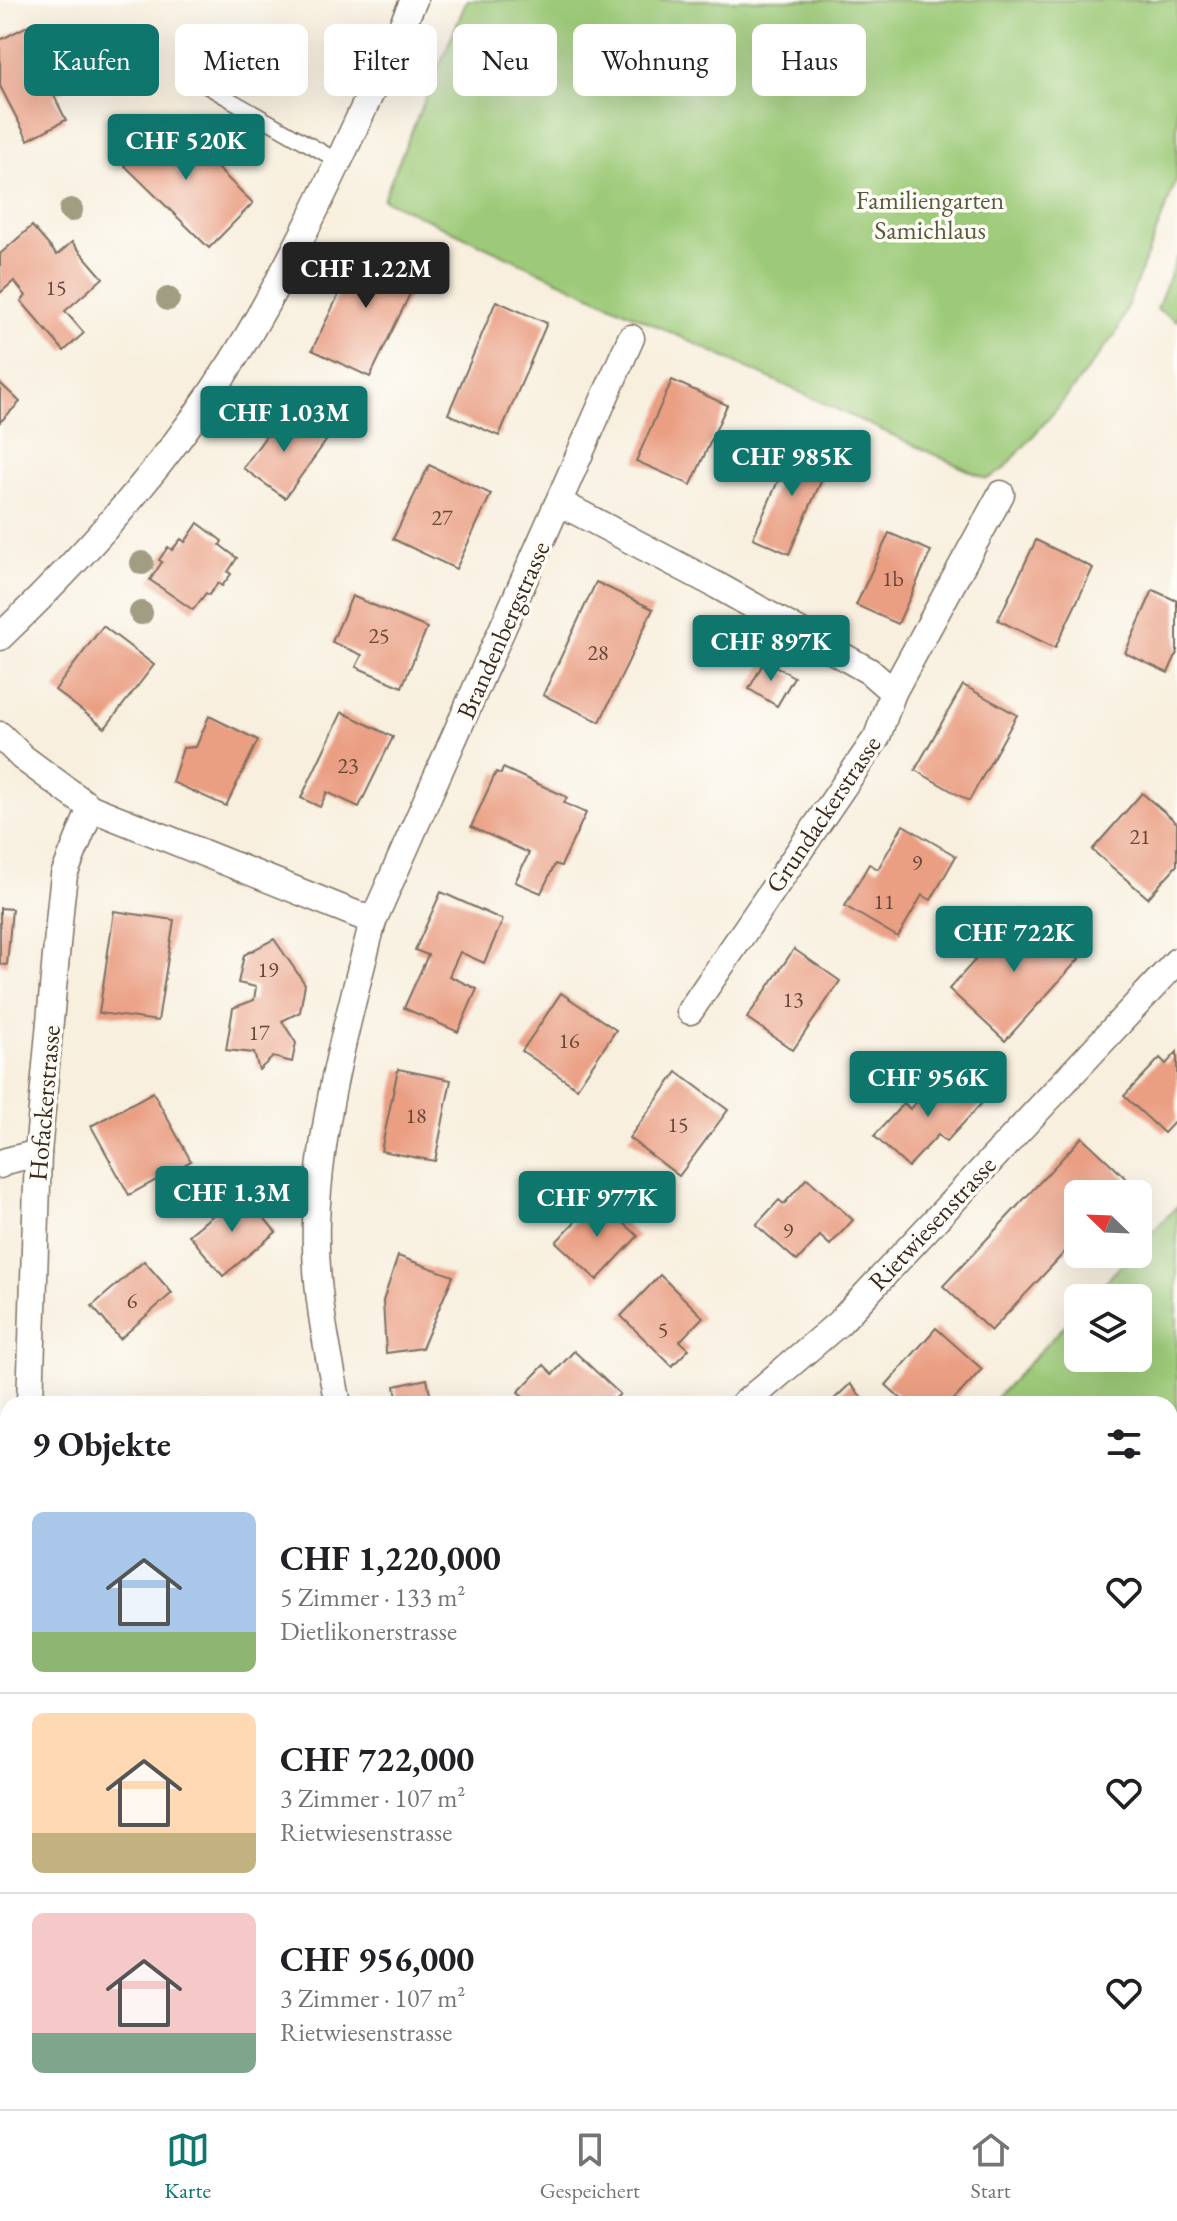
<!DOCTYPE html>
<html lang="de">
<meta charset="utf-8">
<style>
body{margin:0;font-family:"EB Garamond",serif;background:#f2f2f2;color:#202124;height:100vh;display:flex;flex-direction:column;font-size:30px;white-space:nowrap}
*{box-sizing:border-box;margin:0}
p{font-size:26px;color:#757577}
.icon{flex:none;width:44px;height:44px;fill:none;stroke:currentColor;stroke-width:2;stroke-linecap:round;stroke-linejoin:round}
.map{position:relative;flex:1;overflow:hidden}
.side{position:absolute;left:0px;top:1396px;width:1178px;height:714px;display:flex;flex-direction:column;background:#fff;border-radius:24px 24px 0 0;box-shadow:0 8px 32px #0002}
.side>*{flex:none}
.hud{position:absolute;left:24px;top:24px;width:1130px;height:72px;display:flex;gap:16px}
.needle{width:52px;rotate:293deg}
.fabs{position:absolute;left:1064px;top:1180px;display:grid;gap:16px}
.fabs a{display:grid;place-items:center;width:88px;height:88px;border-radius:12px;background:#fff;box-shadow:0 8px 32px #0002;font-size:40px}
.price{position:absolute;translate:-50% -68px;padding:0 18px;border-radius:8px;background:#0f766e;color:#fff;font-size:26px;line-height:52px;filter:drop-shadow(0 2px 4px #0008)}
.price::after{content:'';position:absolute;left:50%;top:48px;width:24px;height:18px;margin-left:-12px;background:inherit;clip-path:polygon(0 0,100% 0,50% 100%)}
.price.current{background:#222;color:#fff}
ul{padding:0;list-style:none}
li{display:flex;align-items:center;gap:24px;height:200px;padding:0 32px}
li+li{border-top:2px solid #e0e0e0}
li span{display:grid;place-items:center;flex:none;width:224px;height:160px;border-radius:12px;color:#555}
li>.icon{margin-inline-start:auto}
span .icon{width:96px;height:96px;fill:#fffc;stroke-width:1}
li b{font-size:34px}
h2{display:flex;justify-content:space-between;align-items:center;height:96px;padding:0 32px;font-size:34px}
.pill{padding:0 28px;border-radius:12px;background:#fff;box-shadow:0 8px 32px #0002;font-size:28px;line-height:72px}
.pill.current{background:#0f766e;color:#fff}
.menu{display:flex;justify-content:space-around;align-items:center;height:112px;border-top:2px solid #e0e0e0;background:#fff;font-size:22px;color:#757577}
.menu a{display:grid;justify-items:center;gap:4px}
.menu .current{color:#0f766e}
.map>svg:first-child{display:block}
.green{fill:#9dca78;stroke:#6c7a4b;stroke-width:2}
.building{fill:#ea9f83}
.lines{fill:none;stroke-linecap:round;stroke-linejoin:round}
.service-casing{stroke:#7d6f61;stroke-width:17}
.minor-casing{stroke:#7d6f61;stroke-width:29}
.service{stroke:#fff;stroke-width:14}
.minor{stroke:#fff;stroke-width:26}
.tree{fill:#a09d83}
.labels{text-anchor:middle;stroke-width:7;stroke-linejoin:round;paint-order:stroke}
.number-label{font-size:22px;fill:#674737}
.park-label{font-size:26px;fill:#585a39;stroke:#fdfcf7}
.street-label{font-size:26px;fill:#3b2a1e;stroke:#fdfcf7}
</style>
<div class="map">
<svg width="1177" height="2109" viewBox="0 0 1177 2109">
<rect width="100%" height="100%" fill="#fdfcf7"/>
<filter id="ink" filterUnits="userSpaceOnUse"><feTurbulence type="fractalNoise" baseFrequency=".0125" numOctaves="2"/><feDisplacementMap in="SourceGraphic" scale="16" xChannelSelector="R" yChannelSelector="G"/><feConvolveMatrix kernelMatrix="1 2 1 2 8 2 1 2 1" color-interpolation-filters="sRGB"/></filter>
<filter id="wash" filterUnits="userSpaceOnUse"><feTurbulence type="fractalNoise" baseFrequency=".006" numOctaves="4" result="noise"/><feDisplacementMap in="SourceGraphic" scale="32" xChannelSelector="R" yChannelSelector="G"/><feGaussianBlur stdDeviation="1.8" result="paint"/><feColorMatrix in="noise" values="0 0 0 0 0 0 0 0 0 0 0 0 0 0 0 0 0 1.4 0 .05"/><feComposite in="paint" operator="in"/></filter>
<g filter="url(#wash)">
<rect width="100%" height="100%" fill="#f8efde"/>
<g class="green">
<path d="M467 0H1177V179L1117 332 1055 411 1004 469 987 479 383 199Z"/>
<path d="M1177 257V321L1157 309Z"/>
<path d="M1177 1206V1439L1170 1447V1404H990L1078 1311V1358H1138V1298H1090L1132 1254H1138V1247Z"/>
<path d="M1170 1790 1175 1795 1177 1793V2109H990L986 2102H1170Z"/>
<path d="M773 2102H968L972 2109H766Z"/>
</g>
<g id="blocks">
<g class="building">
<path d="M33 23 47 50 62 42 83 81 54 96 66 120 28 140 0 86V40Z"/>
<path d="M164 116 253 203 209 248 120 161Z"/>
<path d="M32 226 57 255 72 242 103 278 65 311 84 333 64 351 21 301 26 296 14 281 0 293V254Z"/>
<path d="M363 244 421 271 370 377 312 350Z"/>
<path d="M496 301 547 323 499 436 448 414Z"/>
<path d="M672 380 727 405 691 485 636 461Z"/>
<path d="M0 383 20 402 0 422Z"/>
<path d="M284 411 326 441 285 498 243 468Z"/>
<path d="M795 442 831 459 789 554 753 538Z"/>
<path d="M429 465 491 494 456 569 393 539Z"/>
<path d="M198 523 222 541 220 545 237 558 228 572 231 574 222 586 218 583 209 595 206 593 193 610 150 580 162 562 159 560 168 547 172 550 181 539 185 542Z"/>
<path d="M889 533 931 551 898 624 856 605Z"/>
<path d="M1036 540 1093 568 1055 648 998 620Z"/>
<path d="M596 582 653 609 600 722 543 695Z"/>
<path d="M1153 590 1177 601V653L1168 673 1125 653Z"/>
<path d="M352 596 427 628 402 687 356 667 362 655 332 642Z"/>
<path d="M103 626 154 665 105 728 55 690Z"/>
<path d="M765 660 794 677 777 706 749 689Z"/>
<path d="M963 685 1017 715 969 801 915 770Z"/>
<path d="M342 712 393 737 359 807 327 792 320 807 301 798Z"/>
<path d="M209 716 258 740 226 806 172 782 183 748 196 747Z"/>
<path d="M503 768 567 797 564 803 586 813 561 866 555 864 541 893 515 882 529 853 471 827 496 772 501 774Z"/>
<path d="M1142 793 1177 823V865L1148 898 1092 850Z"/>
<path d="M903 825 956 856 931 900 922 895 898 937 845 906 869 864 878 869Z"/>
<path d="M441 892 503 920 484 963 460 952 449 976 477 989 458 1032 404 1008 428 955 415 950Z"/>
<path d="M0 908 12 909 7 965 0 964Z"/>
<path d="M1022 908 1079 959 1005 1041 949 989Z"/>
<path d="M114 911 174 920 158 1021 99 1013Z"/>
<path d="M274 939 305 984 300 1012 282 1021 296 1043 292 1062 273 1057 259 1070 254 1053 226 1050 233 1008 254 1000 256 987 238 983 244 955Z"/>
<path d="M794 949 840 981 793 1050 747 1018Z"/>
<path d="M561 993 616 1030 577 1088 522 1051Z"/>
<path d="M1177 1052V1119L1164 1133 1124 1096 1160 1058 1166 1064Z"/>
<path d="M398 1069 451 1080 435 1161 381 1151Z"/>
<path d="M946 1070 982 1103 946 1142 938 1135 908 1167 874 1136 904 1103 910 1109Z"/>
<path d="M677 1072 728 1110 679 1176 629 1138Z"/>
<path d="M153 1092 191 1161 129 1195 91 1126Z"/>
<path d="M1082 1137 1130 1182 1119 1194H1078V1238L991 1331 943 1286Z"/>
<path d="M807 1178 853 1220 830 1245 820 1236 797 1261 756 1225 779 1200 784 1204Z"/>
<path d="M242 1191 276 1232 223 1276 189 1235Z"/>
<path d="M597 1198 638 1236 597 1280 556 1242Z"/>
<path d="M398 1256 453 1276 422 1348 386 1353 383 1301Z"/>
<path d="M144 1261 172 1293 120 1339 92 1306Z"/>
<path d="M660 1275 703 1317 680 1341 689 1349 672 1366 621 1316Z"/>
<path d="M936 1328 982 1369 950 1404H907L886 1385Z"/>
<path d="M574 1351 620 1394 610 1404H532L518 1392 544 1365 553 1374Z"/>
<path d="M427 1379 432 1404H398L395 1386Z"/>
<path d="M850 1384 868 1404H829Z"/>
<path d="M60 2102H82L89 2109H52Z"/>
<path d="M193 2102H257L252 2109H204Z"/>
<path d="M371 2102H410L413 2105 417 2102H439L446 2109H363Z"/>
<path d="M628 2102H721L715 2109H636Z"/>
</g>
</g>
</g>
<g filter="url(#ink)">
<use href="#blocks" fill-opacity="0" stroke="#7d6f61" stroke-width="2"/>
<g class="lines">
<g class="service-casing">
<g id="service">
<path d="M187 75 338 161"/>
<path d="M555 2102 560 2109"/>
</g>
</g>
<g class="minor-casing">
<g id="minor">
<path d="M560 503 718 586 869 671 893 692 877 737 690 1011"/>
<path d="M0 637C101 541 197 429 265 306 320 207 366 102 414 0"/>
<path d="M893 692 1001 494"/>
<path d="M0 735 22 757 91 808 373 921"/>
<path d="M0 1165 6 1161 38 1153"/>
<path d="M30 1404 38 1153 61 901 64 875 91 808"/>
<path d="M338 1404C326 1344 314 1284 316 1222 320 1120 348 1019 373 921L631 338"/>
<path d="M744 1404 840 1322 1177 961"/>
<path d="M0 1774 8 1773"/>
<path d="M0 1950 8 1943"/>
<path d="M329 2109 333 2102"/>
</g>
</g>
<use href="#service" class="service"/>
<use href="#minor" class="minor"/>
</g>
<g class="tree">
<circle cx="71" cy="210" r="12"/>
<circle cx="168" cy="299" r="12"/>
<circle cx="142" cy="563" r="12"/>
<circle cx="141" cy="613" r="12"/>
</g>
</g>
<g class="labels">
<g class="number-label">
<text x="56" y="295">15</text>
<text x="442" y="525">27</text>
<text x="893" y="586">1b</text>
<text x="379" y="643">25</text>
<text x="598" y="660">28</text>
<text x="348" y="773">23</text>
<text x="1140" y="844">21</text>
<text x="917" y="870">9</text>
<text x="884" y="909">11</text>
<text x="268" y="977">19</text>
<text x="793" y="1007">13</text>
<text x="259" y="1040">17</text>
<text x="569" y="1048">16</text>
<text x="416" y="1123">18</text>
<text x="678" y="1132">15</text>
<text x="788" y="1238">9</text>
<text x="132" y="1308">6</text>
<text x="663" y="1337">5</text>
</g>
<g class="park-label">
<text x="930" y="209">Familiengarten<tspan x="930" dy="30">Samichlaus</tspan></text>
</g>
<g class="street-label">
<text transform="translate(503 630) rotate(-66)" y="9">Brandenbergstrasse</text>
<text transform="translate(823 814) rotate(-56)" y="9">Grundackerstrasse</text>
<text transform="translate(44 1103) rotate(-85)" y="9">Hofackerstrasse</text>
<text transform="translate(932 1223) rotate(-47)" y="9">Rietwiesenstrasse</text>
</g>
</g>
</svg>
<div class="fabs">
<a><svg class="needle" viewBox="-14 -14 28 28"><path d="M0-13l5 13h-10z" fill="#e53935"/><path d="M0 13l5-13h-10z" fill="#757577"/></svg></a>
<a><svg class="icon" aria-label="layers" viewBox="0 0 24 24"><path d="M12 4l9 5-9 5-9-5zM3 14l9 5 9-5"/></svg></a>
</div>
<b class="price" style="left:186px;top:182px">CHF 520K</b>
<b class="price current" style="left:366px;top:310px">CHF 1.22M</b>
<b class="price" style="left:284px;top:454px">CHF 1.03M</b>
<b class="price" style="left:792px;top:498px">CHF 985K</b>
<b class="price" style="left:771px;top:683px">CHF 897K</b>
<b class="price" style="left:1014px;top:974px">CHF 722K</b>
<b class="price" style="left:928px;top:1119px">CHF 956K</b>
<b class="price" style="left:232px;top:1234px">CHF 1.3M</b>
<b class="price" style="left:597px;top:1239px">CHF 977K</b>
<div class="hud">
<a class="pill current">Kaufen</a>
<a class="pill">Mieten</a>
<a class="pill">Filter</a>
<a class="pill">Neu</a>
<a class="pill">Wohnung</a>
<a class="pill">Haus</a>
</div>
<section class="side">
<h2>9 Objekte<svg class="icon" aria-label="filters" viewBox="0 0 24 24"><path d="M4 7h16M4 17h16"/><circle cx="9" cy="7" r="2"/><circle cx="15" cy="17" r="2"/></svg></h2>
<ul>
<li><span style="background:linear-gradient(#a9c7e8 75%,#8fb573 0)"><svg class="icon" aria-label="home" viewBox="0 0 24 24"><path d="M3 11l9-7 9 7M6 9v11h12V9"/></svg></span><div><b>CHF 1,220,000</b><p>5 Zimmer · 133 m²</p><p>Dietlikonerstrasse</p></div><svg class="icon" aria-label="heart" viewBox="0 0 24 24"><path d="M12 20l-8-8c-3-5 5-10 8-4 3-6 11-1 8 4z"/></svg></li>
<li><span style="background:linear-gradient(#ffd9b3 75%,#c2b280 0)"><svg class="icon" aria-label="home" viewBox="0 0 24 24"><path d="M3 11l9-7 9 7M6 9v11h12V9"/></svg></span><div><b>CHF 722,000</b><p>3 Zimmer · 107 m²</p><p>Rietwiesenstrasse</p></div><svg class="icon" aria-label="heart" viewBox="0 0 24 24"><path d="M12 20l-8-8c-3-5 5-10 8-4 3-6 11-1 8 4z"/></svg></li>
<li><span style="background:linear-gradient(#f6c9c9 75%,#7fa58c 0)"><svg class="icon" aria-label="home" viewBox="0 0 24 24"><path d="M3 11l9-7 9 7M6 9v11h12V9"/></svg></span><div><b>CHF 956,000</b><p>3 Zimmer · 107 m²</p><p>Rietwiesenstrasse</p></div><svg class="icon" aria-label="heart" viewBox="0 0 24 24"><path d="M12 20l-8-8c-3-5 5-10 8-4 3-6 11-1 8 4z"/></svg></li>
</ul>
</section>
</div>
<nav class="menu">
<a class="current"><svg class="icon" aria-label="map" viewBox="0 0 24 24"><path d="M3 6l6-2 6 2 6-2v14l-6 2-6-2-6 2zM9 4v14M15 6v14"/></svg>Karte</a>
<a><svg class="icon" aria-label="saved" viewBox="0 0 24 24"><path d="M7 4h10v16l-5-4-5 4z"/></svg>Gespeichert</a>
<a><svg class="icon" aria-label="home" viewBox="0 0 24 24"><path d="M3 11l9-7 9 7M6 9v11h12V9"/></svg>Start</a>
</nav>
